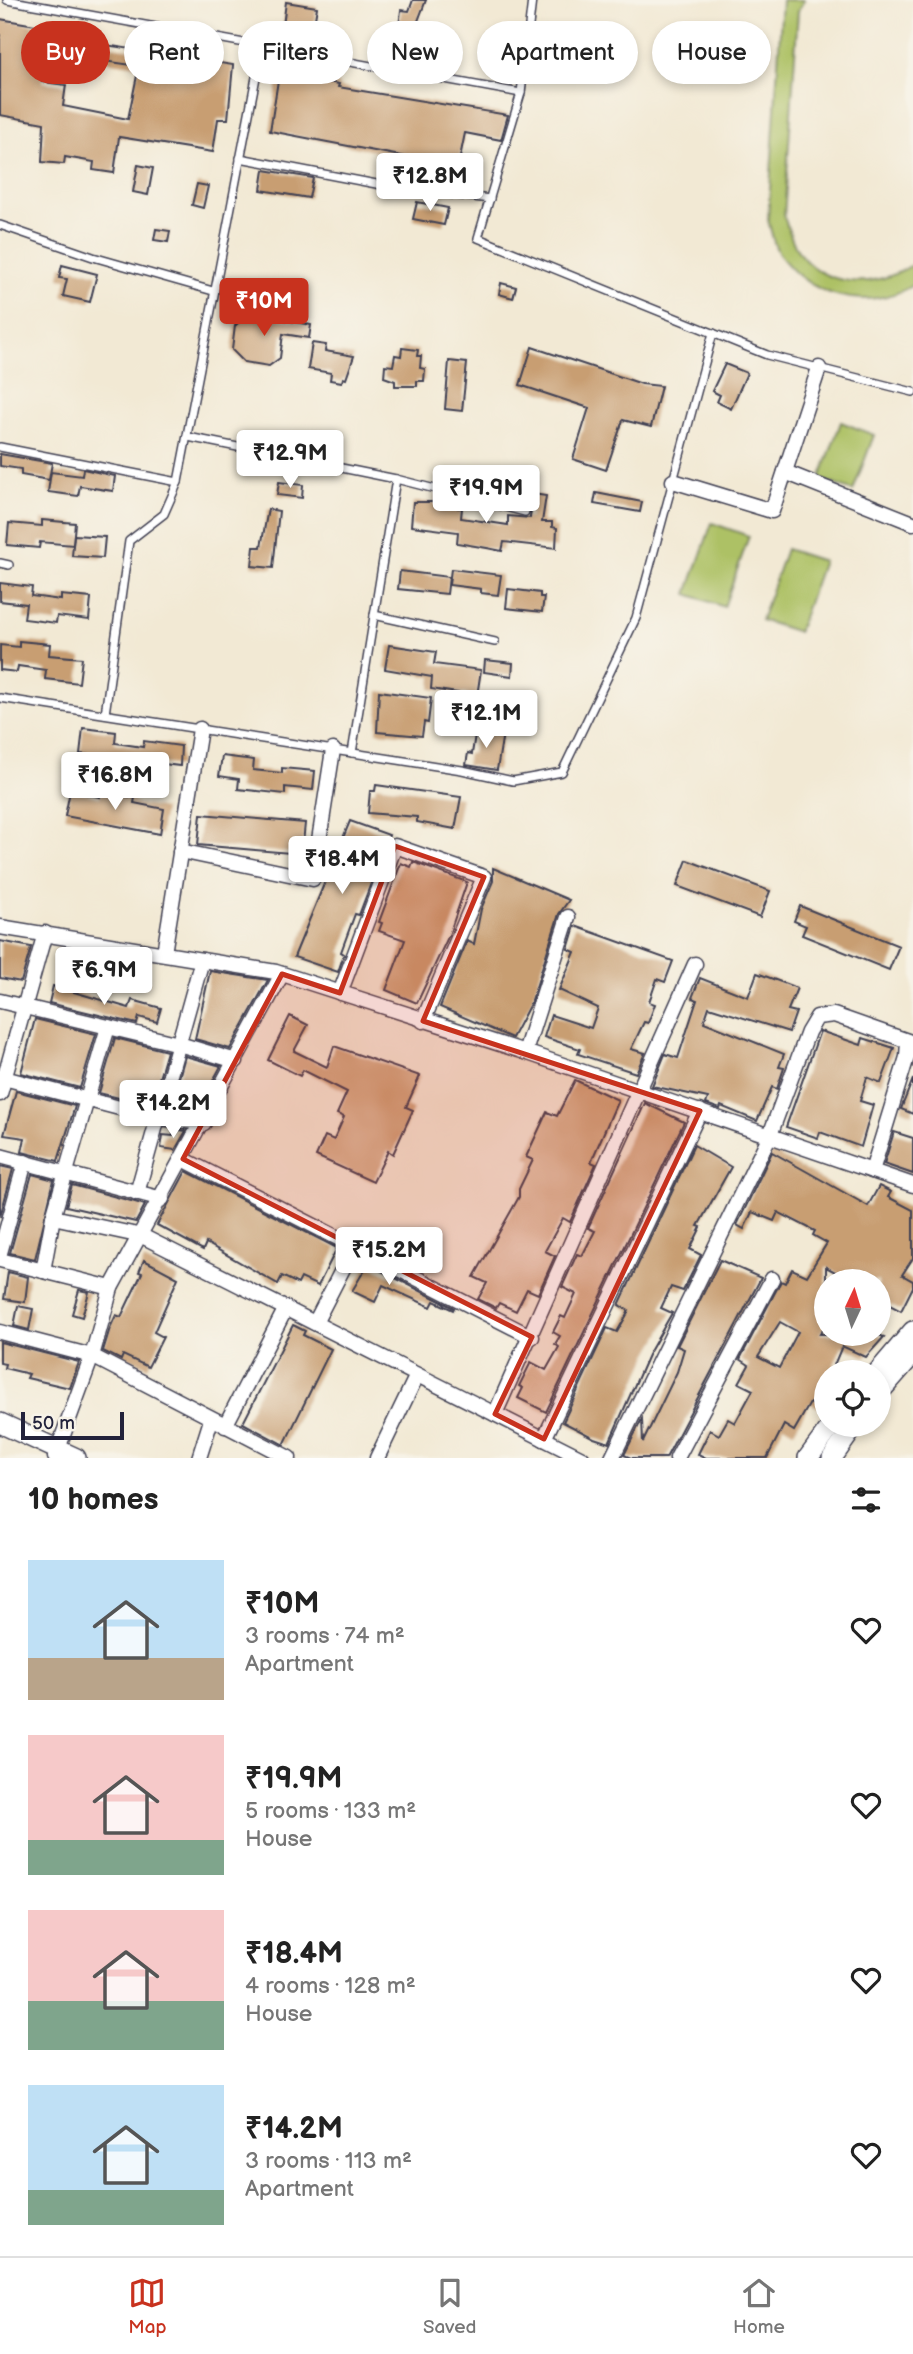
<!DOCTYPE html>
<meta charset="utf-8">
<style>
body{margin:0;font-family:"Balsamiq Sans",sans-serif;background:#f6f6f6;color:#222;height:100vh;display:flex;flex-direction:column;font-size:26px;white-space:nowrap}
*{box-sizing:border-box;margin:0}
p{font-size:23px;color:#767676}
.icon{flex:none;width:38px;height:38px;fill:none;stroke:currentColor;stroke-width:2;stroke-linecap:round;stroke-linejoin:round}
.map{position:relative;height:1458px;overflow:hidden}
.panel{display:flex;flex-direction:column;background:#fff;flex:1}
.panel>*{flex:none}
.top-card{position:absolute;left:21px;top:21px;width:872px;height:63px;display:flex;gap:14px}
.needle{width:46px;rotate:4deg}
.fabs{position:absolute;left:814px;top:1269px;display:grid;gap:14px}
.fabs a{display:grid;place-items:center;width:77px;height:77px;border-radius:50%;background:#fff;box-shadow:0 4px 10px #0003;font-size:35px}
.scale{position:absolute;left:21px;bottom:18px;width:103px;box-sizing:border-box;padding-left:7px;border:4px solid #22223b;border-top:0;font-size:19px;line-height:24px;white-space:nowrap;color:#22223b;-webkit-text-stroke:5px #f7f3e8;paint-order:stroke}
.price{position:absolute;translate:-50% -60px;padding:0 16px;border-radius:7px;background:#fff;color:#222;font-size:23px;line-height:46px;filter:drop-shadow(0 2px 4px #0008)}
.price::after{content:'';position:absolute;left:50%;top:42px;width:21px;height:16px;margin-left:-10px;background:inherit;clip-path:polygon(0 0,100% 0,50% 100%)}
.price.on{background:#c8321e;color:#fff}
ul{padding:0;list-style:none}
li{display:flex;align-items:center;gap:21px;height:175px;padding:0 28px}
li span{display:grid;place-items:center;flex:none;width:196px;height:140px;border-radius:0px;color:#555}
li>.icon{margin-inline-start:auto}
span .icon{width:84px;height:84px;fill:#fffc;stroke-width:1}
li b{font-size:30px}
h2{display:flex;justify-content:space-between;align-items:center;height:84px;padding:0 28px;font-size:30px}
.chip{padding:0 24px;border-radius:32px;background:#fff;box-shadow:0 4px 10px #0003;font-size:24px;line-height:63px}
.chip.on{background:#c8321e;color:#fff}
.dock{display:flex;justify-content:space-around;align-items:center;height:98px;border-top:2px solid #e0e0e0;background:#fff;font-size:19px;color:#767676}
.dock a{display:grid;justify-items:center;gap:4px}
.dock .on{color:#c8321e}
.map>svg:first-child{display:block}
.green{fill:#adc165;stroke:#687250;stroke-width:2}
.building{fill:#c89e72;fill-rule:evenodd}
.lines{fill:none;stroke-linecap:round;stroke-linejoin:round}
.lane-casing{stroke:#414052;stroke-width:10}
.street-casing{stroke:#414052;stroke-width:17}
.secondary-casing{stroke:#414052;stroke-width:22}
.lane{stroke:#fff;stroke-width:7}
.street{stroke:#fff;stroke-width:14}
.secondary{stroke:#fff;stroke-width:19}
.marked{fill:#c8321e;fill-opacity:0.2;stroke:#c8321e;stroke-width:5;stroke-linejoin:round}
</style>
<div class="map">
<svg width="913" height="1458" viewBox="0 0 913 1458">
<rect width="100%" height="100%" fill="#f7f3e8"/>
<filter id="ink" filterUnits="userSpaceOnUse"><feTurbulence type="fractalNoise" baseFrequency=".0143" numOctaves="2"/><feDisplacementMap in="SourceGraphic" scale="14" xChannelSelector="R" yChannelSelector="G"/><feConvolveMatrix kernelMatrix="1 2 1 2 8 2 1 2 1" color-interpolation-filters="sRGB"/></filter>
<filter id="wash" filterUnits="userSpaceOnUse"><feTurbulence type="fractalNoise" baseFrequency=".00686" numOctaves="4" result="noise"/><feDisplacementMap in="SourceGraphic" scale="28" xChannelSelector="R" yChannelSelector="G"/><feGaussianBlur stdDeviation="1.57" result="paint"/><feColorMatrix in="noise" values="0 0 0 0 0 0 0 0 0 0 0 0 0 0 0 0 0 1.4 0 .05"/><feComposite in="paint" operator="in"/></filter>
<g filter="url(#wash)">
<rect width="100%" height="100%" fill="#f2e9d4"/>
<g class="green">
<path d="M782 0H804L798 11 784 217C788 227 791 239 796 248 821 290 878 289 913 264V285C868 313 807 297 778 252 773 243 771 230 768 220Z"/>
<path d="M841 422 874 435 853 491 820 479Z"/>
<path d="M712 523 749 536 724 607 687 594Z"/>
<path d="M786 549 823 561 798 632 761 620Z"/>
</g>
<g id="blocks">
<g class="building">
<path d="M413 0H426L405 55 383 48 391 24 399 26 401 10 409 11Z"/>
<path d="M286 2 317 7 313 31 283 26Z"/>
<path d="M0 19 100 36 99 44 233 65 228 119H218L213 152 119 137 114 173 93 170 94 162 65 157 64 164 42 162 44 123 0 115ZM48 53 139 66 128 119 63 106 66 85 42 82Z"/>
<path d="M279 74 339 84 338 87 508 115 501 140 465 133 458 167 270 131Z"/>
<path d="M138 165 153 168 148 195 133 192Z"/>
<path d="M264 170 313 178 309 198 261 190Z"/>
<path d="M197 184 208 186 203 208 192 205Z"/>
<path d="M417 202 448 208 444 225 413 219Z"/>
<path d="M156 229 170 231 168 242 154 240Z"/>
<path d="M62 265 97 274 90 302 63 296 67 279 59 278Z"/>
<path d="M501 283 516 287 513 298 499 294Z"/>
<path d="M248 313 311 325 309 338 283 334 280 358 269 366 244 362 232 350 235 326Z"/>
<path d="M312 343 326 345 325 351 354 356 346 379 343 378 342 382 330 380 331 373 308 369Z"/>
<path d="M532 347 642 384 661 386 651 427 623 420 606 470 573 459 589 408 520 385Z"/>
<path d="M402 348 418 350 417 356H421L420 368 425 369 424 381H417V386H395V381L384 377 385 365 393 366 395 355 401 356Z"/>
<path d="M449 361 467 363 462 411 445 409Z"/>
<path d="M725 364 747 373 731 409 717 402 720 395 712 391Z"/>
<path d="M0 454 52 463 49 480 21 475V469L0 466Z"/>
<path d="M83 469 115 476 113 491 80 486 78 496 48 492 51 472 82 476Z"/>
<path d="M437 477 460 479 459 489 436 483Z"/>
<path d="M279 482 303 485 302 498 277 495Z"/>
<path d="M485 485 499 486 498 499 484 495Z"/>
<path d="M596 493 642 502 640 512 594 504Z"/>
<path d="M533 494 546 496 542 522H552V527L557 528 556 548 504 542 502 551 487 548 457 543 458 532 411 526 413 502H435V495L458 501V508H462L461 518 508 525V516L530 518Z"/>
<path d="M268 509 279 511 273 568 252 566 254 547H261Z"/>
<path d="M42 520 75 523 73 545 40 542 39 548 7 545 9 523 42 526Z"/>
<path d="M74 535 105 537 103 558 72 556Z"/>
<path d="M451 569 501 575 498 595 481 593V589L449 585Z"/>
<path d="M400 571 449 577 447 594 398 589Z"/>
<path d="M0 583 32 587 31 596 61 600V595L91 598 89 620 57 616 56 623 24 619 26 604 0 601Z"/>
<path d="M508 589 540 593V597H544L542 612 506 608Z"/>
<path d="M19 641 50 644 49 655 82 658 79 683 45 679 46 670 18 666 17 672 0 670V645L19 647Z"/>
<path d="M389 645 436 652 434 664 481 670 477 696 431 689 432 677 385 669Z"/>
<path d="M485 660 513 663 512 676 484 672Z"/>
<path d="M379 691 431 698 428 723 424 722 422 736 377 732Z"/>
<path d="M83 728 116 732 115 743 143 747 144 741 181 746 180 766 140 761 139 768 109 765 110 757 80 754Z"/>
<path d="M476 728 503 733 497 770 466 765 468 753 472 754Z"/>
<path d="M222 756 254 760 253 770 282 773V768L315 771 313 790 285 787V794L238 789 239 779 219 776Z"/>
<path d="M376 785 461 797 455 829 417 822V817L368 813 370 791H375Z"/>
<path d="M70 791 100 797 101 792 135 798 134 803 164 809 160 834 65 816Z"/>
<path d="M201 814 305 823 302 854 198 845Z"/>
<path d="M350 821 389 835 359 915 355 914 341 952 344 954 338 972 294 957Z"/>
<path d="M687 860 770 891 760 917 677 886Z"/>
<path d="M413 862 467 882 449 935 417 1003 386 990 405 940 379 931 382 923 379 922 401 863 411 867Z"/>
<path d="M493 868 569 900 559 914 532 1000 512 1038 440 1007 467 941 474 944 481 909 493 881Z"/>
<path d="M800 906 899 946 889 970 802 935 806 926 794 921Z"/>
<path d="M575 926 673 961 665 982 657 979 649 1002 655 1004 648 1023 644 1022 631 1049 645 1053 636 1073 578 1054 580 1049 544 1037 551 1015 591 1028 598 1008 559 990 575 952 568 949Z"/>
<path d="M0 941 31 947 21 982 0 978Z"/>
<path d="M210 971 268 980 230 1049 195 1039Z"/>
<path d="M757 973 797 988 788 1010 796 1012 789 1032 709 1007 704 1022 784 1054 779 1067 784 1068 777 1089 772 1087 757 1121 721 1106 720 1109 706 1104 708 1098 652 1086 665 1054 678 1058 697 1000 692 998 700 978 748 997Z"/>
<path d="M53 986 129 1008 132 1000 161 1008 157 1022 139 1017 137 1024 49 1003Z"/>
<path d="M290 1016 308 1025 294 1051 327 1067 334 1046 420 1076 406 1107 413 1110 393 1154 388 1151 373 1182 316 1156 325 1136 334 1140 344 1117 337 1114 347 1092 303 1070 300 1076 268 1060Z"/>
<path d="M35 1019 96 1034 80 1088 21 1073Z"/>
<path d="M820 1031 861 1045 863 1038 894 1048 881 1083 867 1077 860 1101 873 1105 861 1147 820 1132 818 1138 786 1127Z"/>
<path d="M115 1038 167 1051 151 1106 99 1093Z"/>
<path d="M185 1056 221 1066 196 1112 170 1110Z"/>
<path d="M913 1079V1114L901 1109Z"/>
<path d="M575 1080 618 1100 591 1162 596 1164 570 1222 563 1218 545 1251 555 1256 538 1294 527 1289 516 1311 499 1303 496 1308 478 1299 487 1283 474 1277 519 1197V1189L533 1160 526 1157 547 1112 557 1116Z"/>
<path d="M16 1091 75 1106 58 1161 22 1152 25 1138 4 1135Z"/>
<path d="M645 1103 684 1122 546 1412 518 1398 523 1388 519 1386 531 1362 546 1370 559 1347 555 1344 560 1336 553 1332 561 1316 565 1318 576 1294 562 1287 577 1254 582 1256 595 1231 588 1228Z"/>
<path d="M174 1129 186 1131 175 1150 161 1148 163 1135 173 1136Z"/>
<path d="M894 1132 913 1138V1174L884 1164Z"/>
<path d="M694 1145 731 1167 698 1226 701 1227 690 1249 701 1255 683 1291 671 1287 661 1308 672 1313 648 1355 609 1443 594 1438 563 1422 607 1328 617 1332 629 1311 619 1305Z"/>
<path d="M772 1152 868 1206 879 1186 891 1192 888 1197 913 1210V1258L902 1275 913 1281V1287L901 1311 878 1299V1281H852L826 1267V1324L820 1334H876L884 1337 866 1357 842 1346 834 1365 845 1372H826V1411L810 1403 794 1431 784 1425 767 1458H706L698 1454 710 1430 719 1435 728 1419 735 1423 753 1390 739 1383 749 1365 740 1359 781 1281 785 1283 792 1269 807 1276 827 1243 813 1235 815 1231 778 1212 774 1221 752 1212 744 1229 737 1225ZM780 1322 798 1332 779 1368 758 1357Z"/>
<path d="M0 1166 13 1169 0 1217Z"/>
<path d="M186 1171 337 1248 318 1286 301 1278 298 1284 282 1276 278 1284 206 1243 203 1250 157 1225Z"/>
<path d="M32 1174 54 1180 35 1259 10 1253Z"/>
<path d="M72 1185 135 1202 145 1205 136 1222 66 1206Z"/>
<path d="M144 1260 178 1278 154 1332 163 1337 148 1367 123 1355 121 1360 103 1351 110 1328 116 1315 121 1317 142 1273 139 1272Z"/>
<path d="M720 1260 761 1278 666 1458H631L624 1455 642 1419 643 1442 677 1372 684 1349 677 1346Z"/>
<path d="M368 1264 454 1308 453 1310 434 1301 431 1307 383 1285 375 1302 352 1291Z"/>
<path d="M8 1272 28 1277 25 1302 4 1299Z"/>
<path d="M79 1290 89 1292 82 1317 72 1314Z"/>
<path d="M18 1306 33 1309 29 1330 14 1326Z"/>
<path d="M293 1325 305 1331 303 1335 331 1349 284 1445 243 1423Z"/>
<path d="M0 1342 79 1362 70 1388 27 1378 29 1374 4 1368 5 1364 0 1363Z"/>
</g>
</g>
</g>
<g filter="url(#ink)">
<use href="#blocks" fill-opacity="0" stroke="#414052" stroke-width="2"/>
<g class="lines">
<g class="lane-casing">
<g id="lane">
<path d="M7 0 521 93"/>
<path d="M532 0 521 93 478 238 767 355 913 392"/>
<path d="M240 158 392 187 490 199"/>
<path d="M0 225 93 257 213 291"/>
<path d="M188 437 396 479 352 753"/>
<path d="M0 447 178 482"/>
<path d="M396 479 525 512"/>
<path d="M0 563 9 565"/>
<path d="M374 615 495 642"/>
<path d="M0 698 462 770 513 781 562 772 636 618 713 333"/>
<path d="M105 714 129 541 164 514 178 482 262 46"/>
</g>
</g>
<g class="street-casing">
<g id="street">
<path d="M785 472 913 523"/>
<path d="M673 481 772 511 819 368"/>
<path d="M180 851 313 879 333 750"/>
<path d="M0 927 276 972 525 1052 913 1185"/>
<path d="M164 953 200 729"/>
<path d="M340 993 395 846 484 877 423 1021"/>
<path d="M0 1001 179 1044 236 1061"/>
<path d="M525 1052 568 917"/>
<path d="M0 1077 158 1118 204 1123"/>
<path d="M0 1094 45 933"/>
<path d="M0 1156 162 1199"/>
<path d="M183 1159 532 1337"/>
<path d="M137 1193 202 960"/>
<path d="M53 1217 142 1236 582 1458"/>
<path d="M0 1253 25 1162"/>
<path d="M0 1260 111 1288"/>
<path d="M43 1271 53 1217 108 1027"/>
<path d="M315 1323 355 1245"/>
<path d="M0 1332 92 1356 289 1458"/>
<path d="M495 1414 695 964"/>
<path d="M225 1426 286 1308"/>
<path d="M544 1439 700 1111"/>
<path d="M55 1457 92 1356 111 1288 282 974"/>
<path d="M199 1458 211 1420"/>
<path d="M377 1458 417 1375"/>
<path d="M612 1458 770 1135 808 1032 817 1017 834 1015 908 1041 907 1057 872 1171"/>
<path d="M677 1458 772 1279"/>
</g>
</g>
<g class="secondary-casing">
<g id="secondary">
<path d="M878 1372 913 1331"/>
<path d="M878 1394 913 1354"/>
<path d="M0 1423 76 1458"/>
<path d="M808 1458 833 1424"/>
<path d="M832 1458 856 1424"/>
</g>
</g>
<use href="#lane" class="lane"/>
<use href="#street" class="street"/>
<use href="#secondary" class="secondary"/>
</g>
</g>
<path class="marked" d="M395 846 484 877 423 1021 700 1111 544 1439 495 1414 532 1337 183 1159 282 974 340 993Z"/>
</svg>
<div class="fabs">
<a><svg class="needle" viewBox="-14 -14 28 28"><path d="M0-13l5 13h-10z" fill="#e53935"/><path d="M0 13l5-13h-10z" fill="#767676"/></svg></a>
<a><svg class="icon" aria-label="locate" viewBox="0 0 24 24"><circle cx="12" cy="12" r="6"/><path d="M12 2v4M12 18v4M2 12h4M18 12h4"/></svg></a>
</div>
<div class="scale">50 m</div>
<b class="price" style="left:430px;top:213px">₹12.8M</b>
<b class="price on" style="left:264px;top:338px">₹10M</b>
<b class="price" style="left:290px;top:490px">₹12.9M</b>
<b class="price" style="left:486px;top:525px">₹19.9M</b>
<b class="price" style="left:486px;top:750px">₹12.1M</b>
<b class="price" style="left:115px;top:812px">₹16.8M</b>
<b class="price" style="left:342px;top:896px">₹18.4M</b>
<b class="price" style="left:104px;top:1007px">₹6.9M</b>
<b class="price" style="left:173px;top:1140px">₹14.2M</b>
<b class="price" style="left:389px;top:1287px">₹15.2M</b>
<div class="top-card">
<a class="chip on">Buy</a>
<a class="chip">Rent</a>
<a class="chip">Filters</a>
<a class="chip">New</a>
<a class="chip">Apartment</a>
<a class="chip">House</a>
</div>
</div>
<section class="panel">
<h2>10 homes<svg class="icon" aria-label="filters" viewBox="0 0 24 24"><path d="M4 7h16M4 17h16"/><circle cx="9" cy="7" r="2"/><circle cx="15" cy="17" r="2"/></svg></h2>
<ul>
<li><span style="background:linear-gradient(#bfe0f5 70%,#b9a48a 0)"><svg class="icon" aria-label="home" viewBox="0 0 24 24"><path d="M3 11l9-7 9 7M6 9v11h12V9"/></svg></span><div><b>₹10M</b><p>3 rooms · 74 m²</p><p>Apartment</p></div><svg class="icon" aria-label="heart" viewBox="0 0 24 24"><path d="M12 20l-8-8c-3-5 5-10 8-4 3-6 11-1 8 4z"/></svg></li>
<li><span style="background:linear-gradient(#f6c9c9 75%,#7fa58c 0)"><svg class="icon" aria-label="home" viewBox="0 0 24 24"><path d="M3 11l9-7 9 7M6 9v11h12V9"/></svg></span><div><b>₹19.9M</b><p>5 rooms · 133 m²</p><p>House</p></div><svg class="icon" aria-label="heart" viewBox="0 0 24 24"><path d="M12 20l-8-8c-3-5 5-10 8-4 3-6 11-1 8 4z"/></svg></li>
<li><span style="background:linear-gradient(#f6c9c9 65%,#7fa58c 0)"><svg class="icon" aria-label="home" viewBox="0 0 24 24"><path d="M3 11l9-7 9 7M6 9v11h12V9"/></svg></span><div><b>₹18.4M</b><p>4 rooms · 128 m²</p><p>House</p></div><svg class="icon" aria-label="heart" viewBox="0 0 24 24"><path d="M12 20l-8-8c-3-5 5-10 8-4 3-6 11-1 8 4z"/></svg></li>
<li><span style="background:linear-gradient(#bfe0f5 75%,#7fa58c 0)"><svg class="icon" aria-label="home" viewBox="0 0 24 24"><path d="M3 11l9-7 9 7M6 9v11h12V9"/></svg></span><div><b>₹14.2M</b><p>3 rooms · 113 m²</p><p>Apartment</p></div><svg class="icon" aria-label="heart" viewBox="0 0 24 24"><path d="M12 20l-8-8c-3-5 5-10 8-4 3-6 11-1 8 4z"/></svg></li>
</ul>
</section>
<nav class="dock">
<a class="on"><svg class="icon" aria-label="map" viewBox="0 0 24 24"><path d="M3 6l6-2 6 2 6-2v14l-6 2-6-2-6 2zM9 4v14M15 6v14"/></svg>Map</a>
<a><svg class="icon" aria-label="saved" viewBox="0 0 24 24"><path d="M7 4h10v16l-5-4-5 4z"/></svg>Saved</a>
<a><svg class="icon" aria-label="home" viewBox="0 0 24 24"><path d="M3 11l9-7 9 7M6 9v11h12V9"/></svg>Home</a>
</nav>
